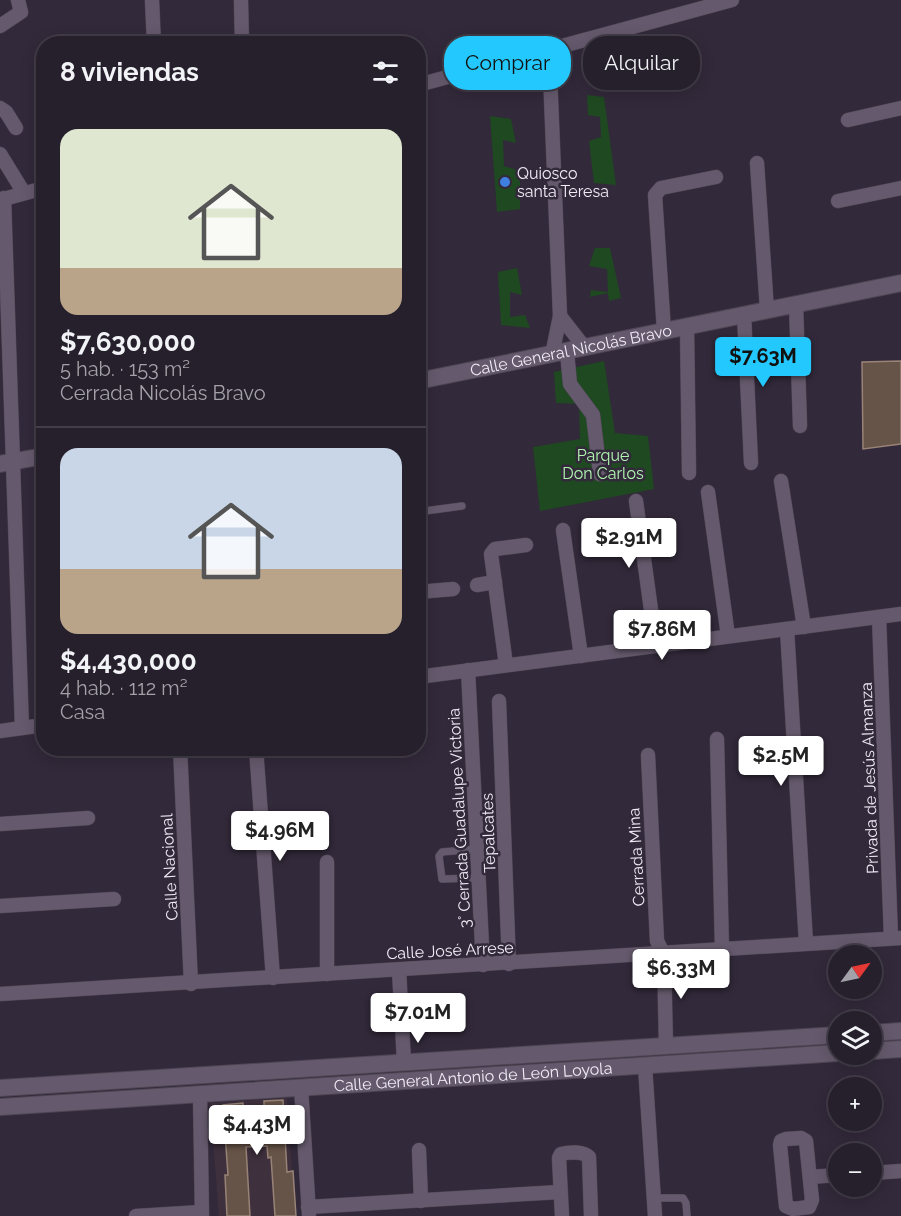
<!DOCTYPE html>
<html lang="es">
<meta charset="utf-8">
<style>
body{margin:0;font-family:Raleway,sans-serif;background:#2e2734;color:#f1f3f6;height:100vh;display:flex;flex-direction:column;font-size:22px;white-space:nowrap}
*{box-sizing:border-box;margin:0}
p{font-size:20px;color:#a4a2a9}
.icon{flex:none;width:33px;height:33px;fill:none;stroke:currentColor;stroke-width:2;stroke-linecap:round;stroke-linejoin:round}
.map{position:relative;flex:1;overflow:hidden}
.side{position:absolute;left:36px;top:36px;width:390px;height:720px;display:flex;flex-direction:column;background:#261f2c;border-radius:24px;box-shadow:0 3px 15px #0003,0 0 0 2px #423d48}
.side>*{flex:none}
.hud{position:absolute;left:444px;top:36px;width:366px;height:54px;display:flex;gap:12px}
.needle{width:39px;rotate:57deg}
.buttons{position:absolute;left:828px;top:945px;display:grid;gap:12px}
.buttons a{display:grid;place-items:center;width:54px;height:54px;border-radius:50%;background:#261f2c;box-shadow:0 3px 15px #0003,0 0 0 2px #423d48;font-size:30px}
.price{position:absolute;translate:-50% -51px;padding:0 14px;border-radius:6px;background:#fff;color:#222;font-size:20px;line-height:39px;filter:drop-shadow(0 2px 3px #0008)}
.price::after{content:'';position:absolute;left:50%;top:36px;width:18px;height:14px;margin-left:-9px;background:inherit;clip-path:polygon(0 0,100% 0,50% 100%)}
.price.selected{background:#23c9fe;color:#111}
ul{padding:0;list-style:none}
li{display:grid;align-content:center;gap:12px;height:318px;padding:0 24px}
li+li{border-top:2px solid #423d48}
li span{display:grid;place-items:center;height:186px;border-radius:18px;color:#555}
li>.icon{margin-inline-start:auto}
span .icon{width:108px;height:108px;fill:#fffc;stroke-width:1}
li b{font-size:26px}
h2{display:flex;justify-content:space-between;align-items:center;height:72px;padding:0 24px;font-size:26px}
.pill{padding:0 21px;border-radius:24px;background:#261f2c;box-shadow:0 3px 15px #0003,0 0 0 2px #423d48;font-size:21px;line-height:54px}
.pill.selected{background:#23c9fe;color:#111}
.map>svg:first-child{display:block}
.education{fill:#3e303d}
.green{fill:#1f4921}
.building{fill:#675448;stroke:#988376;stroke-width:1.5}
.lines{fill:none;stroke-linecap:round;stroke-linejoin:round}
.service-casing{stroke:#4e4654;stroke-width:8}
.minor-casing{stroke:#4e4654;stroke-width:15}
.tertiary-casing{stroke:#4e4654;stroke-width:18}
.service{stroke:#655a6d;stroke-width:7}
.minor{stroke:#655a6d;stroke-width:14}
.tertiary{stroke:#655a6d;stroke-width:16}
.shop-dot{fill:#3f7fe0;stroke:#32293a;stroke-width:2}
.labels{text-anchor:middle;stroke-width:5;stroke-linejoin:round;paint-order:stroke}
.poi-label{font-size:16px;fill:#f1ebf6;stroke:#32293a;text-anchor:start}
.street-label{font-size:16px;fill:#f1ebf6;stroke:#32293a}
.park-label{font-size:16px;fill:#b2f6b1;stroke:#32293a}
</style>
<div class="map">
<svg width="901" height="1216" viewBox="0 0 901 1216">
<rect width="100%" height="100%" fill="#32293a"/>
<path class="education" d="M287 1098 295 1216H219L210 1103Z"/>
<g class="green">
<path d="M587 95 604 97 616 185 594 183 589 141 601 137 600 117 588 115Z"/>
<path d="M490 116 511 119 516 143 503 140 504 166 520 171V209L497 212Z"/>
<path d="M595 248H610L621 298 609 301 608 293 590 297 591 290 608 292 607 269 589 266Z"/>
<path d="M517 268 522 295 510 292V317L525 315 530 328 501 325 498 272Z"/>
<path d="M604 361 615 433 648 436 654 489 540 511 533 447 580 439 579 404 556 403 554 372Z"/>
</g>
<g class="building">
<path d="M901 361V444L863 449 862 362Z"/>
<path d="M283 1100 287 1172 293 1171 296 1216H275L271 1157 268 1158 267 1146 246 1147 250 1216H227L225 1175H228L223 1105 243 1103V1109L264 1107V1101Z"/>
</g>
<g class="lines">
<g class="service-casing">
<g id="service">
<path d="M418 464 425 511 418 519"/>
<path d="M425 511 462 506"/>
<path d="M476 849 442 852 439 856 442 879 478 878"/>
<path d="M654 1198H683L686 1203 687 1216"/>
</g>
</g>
<g class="minor-casing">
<g id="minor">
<path d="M152 0 154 44"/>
<path d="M241 0 242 44"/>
<path d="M0 26 21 12 18 0"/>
<path d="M549 50 560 316 552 355"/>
<path d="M418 85 732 0"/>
<path d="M0 108 6 112 16 128"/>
<path d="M848 120 901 108"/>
<path d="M0 154 24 193"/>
<path d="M757 163 767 310"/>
<path d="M4 198 22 728"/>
<path d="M0 200 44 188"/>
<path d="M838 201 901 188"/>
<path d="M796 304 800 426"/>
<path d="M744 314 751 463"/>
<path d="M560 316 585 348"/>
<path d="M687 326 689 473"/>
<path d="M664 331 655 195 661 188 716 177"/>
<path d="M567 352 570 384 593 415 600 474"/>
<path d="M781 481 804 627"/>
<path d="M708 492 728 636"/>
<path d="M636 501 656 646"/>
<path d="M563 530 581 656"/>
<path d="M477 585 495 582"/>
<path d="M418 592 453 589"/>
<path d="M879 617 891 938"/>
<path d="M787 629 806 943"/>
<path d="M506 665 491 554 495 549 526 545"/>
<path d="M468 670 483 965"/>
<path d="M418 677 901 614"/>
<path d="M499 701 509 964"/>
<path d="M0 731 44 725"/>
<path d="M717 739 722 949"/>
<path d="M180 748 191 984"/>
<path d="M256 748 273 978"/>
<path d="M648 755 657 941 664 955 666 1046"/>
<path d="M0 824 88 818"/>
<path d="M327 862V974"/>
<path d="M0 906 114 899"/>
<path d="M399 970 404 1062"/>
<path d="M0 994 901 938"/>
<path d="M645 1066 655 1216"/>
<path d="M301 1087 309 1214"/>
<path d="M200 1094 202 1216"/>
<path d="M786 1139 801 1138 806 1141 812 1200 809 1207 793 1209 786 1206 780 1145 781 1141Z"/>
<path d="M419 1150 421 1201"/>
<path d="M872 1173 901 1171"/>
<path d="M810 1177 838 1175"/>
<path d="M308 1207 560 1192"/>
<path d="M136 1216 201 1212"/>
<path d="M562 1216 559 1158 561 1154C569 1152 583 1151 589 1157L591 1216"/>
</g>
</g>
<g class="tertiary-casing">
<g id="tertiary">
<path id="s1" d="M418 381 901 283"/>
<path d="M0 464 44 456"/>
<path d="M872 1033 901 1031"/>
<path d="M872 1051 901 1049"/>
<path d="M0 1088 838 1035"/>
<path id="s2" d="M0 1107 838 1053"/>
</g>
</g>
<use href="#service" class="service"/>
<use href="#minor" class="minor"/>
<use href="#tertiary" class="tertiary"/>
</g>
<circle class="shop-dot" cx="505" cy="182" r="6"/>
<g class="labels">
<g class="poi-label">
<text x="517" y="179">Quiosco<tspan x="517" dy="18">santa Teresa</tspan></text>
</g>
<g class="street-label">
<text dy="6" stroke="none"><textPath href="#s1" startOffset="156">Calle General Nicolás Bravo</textPath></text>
<text transform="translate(869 778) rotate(-92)" y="6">Privada de Jesús Almanza</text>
<text transform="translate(459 818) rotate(-93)" y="6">3˚ Cerrada Guadalupe Victoria</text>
<text transform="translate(488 833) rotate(-92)" y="6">Tepalcates</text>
<text transform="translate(636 857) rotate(-93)" y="6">Cerrada Mina</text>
<text transform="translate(169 867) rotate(-93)" y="6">Calle Nacional</text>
<text transform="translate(450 950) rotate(-3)" y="6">Calle José Arrese</text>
<text dy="6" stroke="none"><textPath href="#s2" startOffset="474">Calle General Antonio de León Loyola</textPath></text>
</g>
<g class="park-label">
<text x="603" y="461">Parque<tspan x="603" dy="18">Don Carlos</tspan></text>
</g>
</g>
</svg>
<div class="buttons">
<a><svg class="needle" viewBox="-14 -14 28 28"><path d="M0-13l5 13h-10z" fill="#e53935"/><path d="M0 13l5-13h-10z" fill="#a4a2a9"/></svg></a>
<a><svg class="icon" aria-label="layers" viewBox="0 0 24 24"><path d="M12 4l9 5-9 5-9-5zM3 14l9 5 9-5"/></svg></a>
<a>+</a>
<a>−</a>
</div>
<b class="price selected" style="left:763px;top:388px">$7.63M</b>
<b class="price" style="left:629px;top:569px">$2.91M</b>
<b class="price" style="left:662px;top:661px">$7.86M</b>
<b class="price" style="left:781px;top:787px">$2.5M</b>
<b class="price" style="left:280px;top:862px">$4.96M</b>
<b class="price" style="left:681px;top:1000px">$6.33M</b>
<b class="price" style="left:418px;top:1044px">$7.01M</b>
<b class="price" style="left:257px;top:1156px">$4.43M</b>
<div class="hud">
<a class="pill selected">Comprar</a>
<a class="pill">Alquilar</a>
</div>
<section class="side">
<h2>8 viviendas<svg class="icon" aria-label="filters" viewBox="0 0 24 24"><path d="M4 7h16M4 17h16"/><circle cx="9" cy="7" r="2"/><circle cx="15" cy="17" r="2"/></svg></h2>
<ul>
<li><span style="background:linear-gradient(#dfe7d0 75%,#b9a48a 0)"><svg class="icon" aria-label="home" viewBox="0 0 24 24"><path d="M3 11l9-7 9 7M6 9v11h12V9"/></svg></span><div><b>$7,630,000</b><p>5 hab. · 153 m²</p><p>Cerrada Nicolás Bravo</p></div></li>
<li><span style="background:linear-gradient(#c9d6e8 65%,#b9a48a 0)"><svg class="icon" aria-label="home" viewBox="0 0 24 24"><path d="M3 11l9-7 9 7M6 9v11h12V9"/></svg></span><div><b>$4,430,000</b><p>4 hab. · 112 m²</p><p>Casa</p></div></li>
</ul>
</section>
</div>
